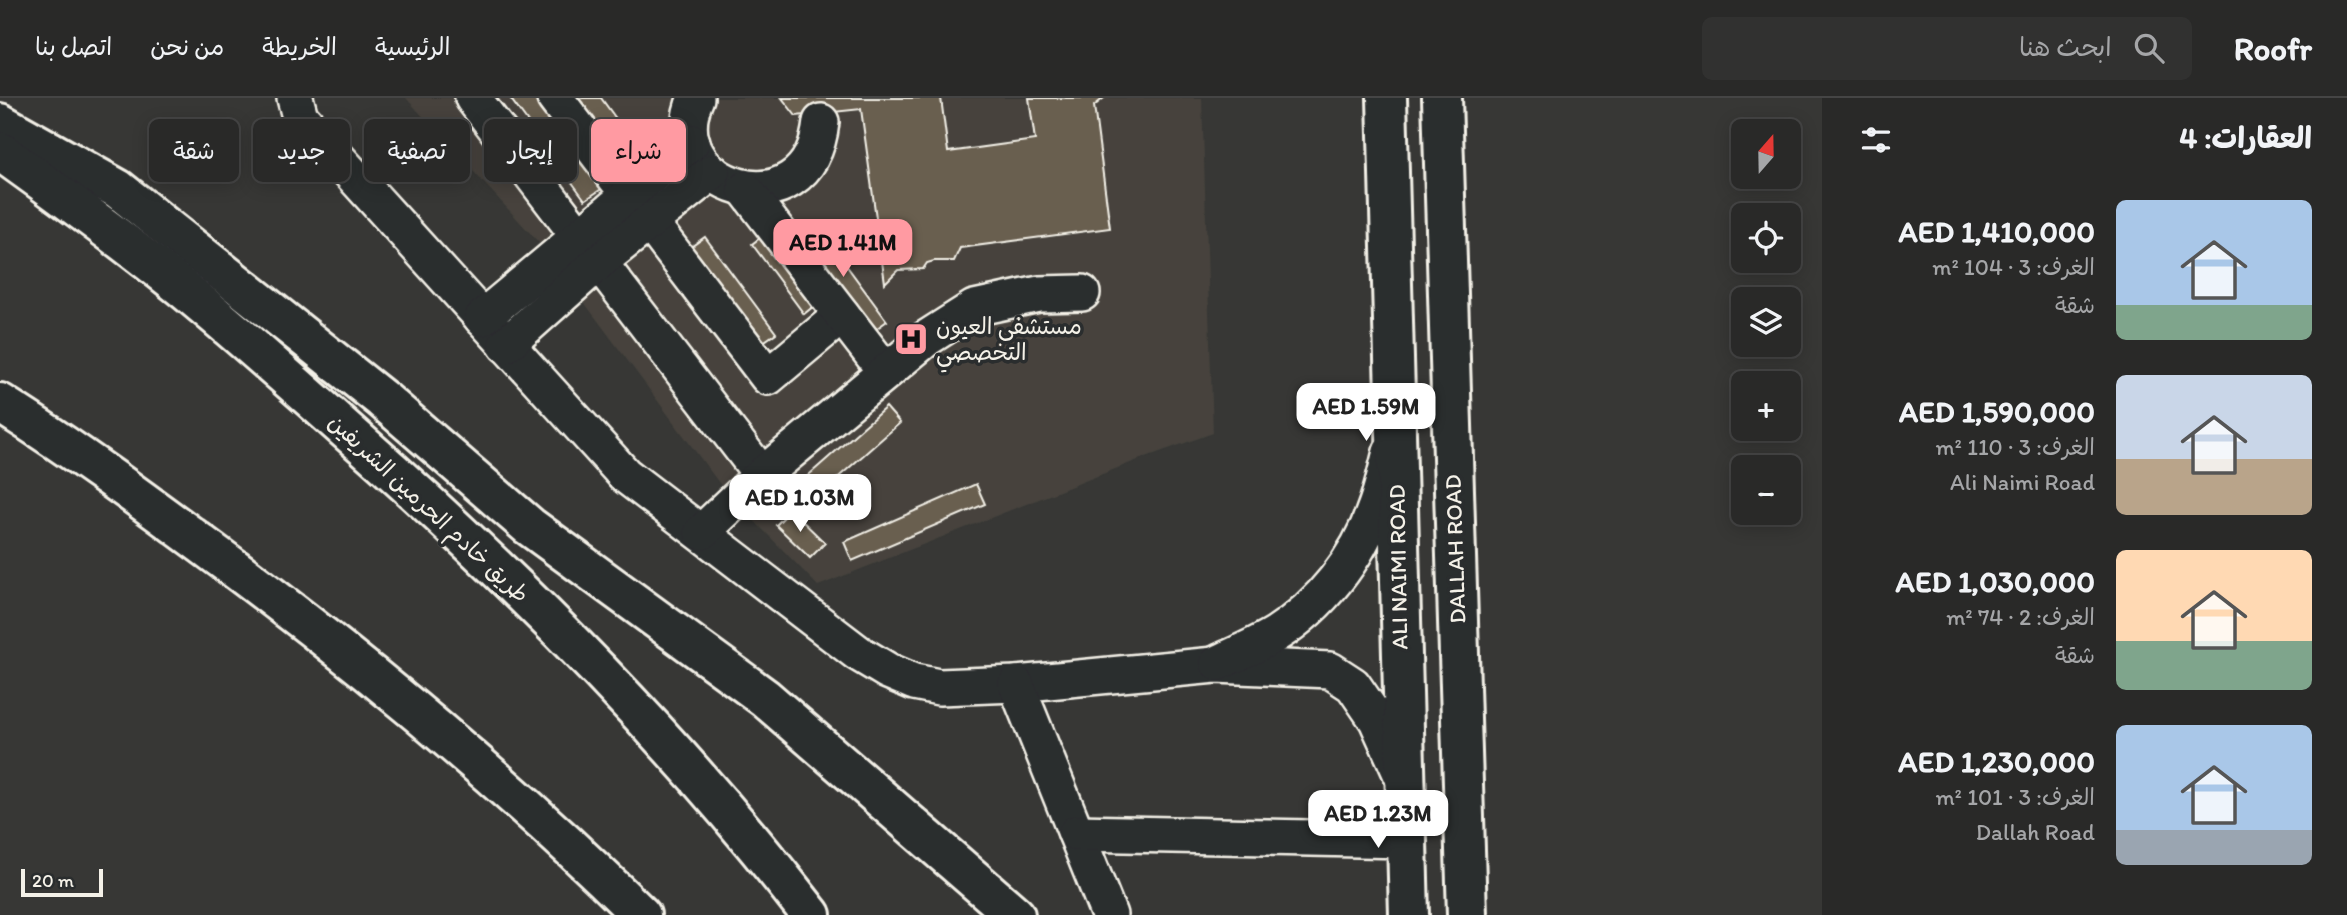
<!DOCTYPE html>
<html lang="ar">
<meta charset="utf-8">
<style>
body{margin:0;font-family:Itim,"Playpen Sans Arabic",sans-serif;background:#313130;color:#f1f3f6;direction:rtl;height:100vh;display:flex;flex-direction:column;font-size:26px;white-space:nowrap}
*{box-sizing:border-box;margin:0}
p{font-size:23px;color:#a5a6a8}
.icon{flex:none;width:38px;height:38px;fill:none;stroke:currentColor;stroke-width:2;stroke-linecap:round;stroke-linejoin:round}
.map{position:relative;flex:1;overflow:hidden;direction:ltr}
.sheet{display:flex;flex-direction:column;background:#292928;width:525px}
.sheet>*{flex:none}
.banner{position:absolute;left:21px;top:21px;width:665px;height:63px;direction:rtl;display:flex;gap:14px}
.needle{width:46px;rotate:20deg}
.tools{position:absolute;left:1731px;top:21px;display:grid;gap:14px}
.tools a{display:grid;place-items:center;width:70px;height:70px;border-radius:10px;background:#292928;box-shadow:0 4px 18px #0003,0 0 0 2px #454545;font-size:35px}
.scale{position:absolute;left:21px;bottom:18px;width:82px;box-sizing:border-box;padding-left:7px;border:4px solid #f4f1e8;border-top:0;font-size:19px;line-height:24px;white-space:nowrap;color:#f4f1e8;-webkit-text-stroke:5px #2a2d2e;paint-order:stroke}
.price{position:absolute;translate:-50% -60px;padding:0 16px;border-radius:14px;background:#fff;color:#222;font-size:23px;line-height:46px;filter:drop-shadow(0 2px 4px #0008)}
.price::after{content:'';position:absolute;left:50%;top:42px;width:21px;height:16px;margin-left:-10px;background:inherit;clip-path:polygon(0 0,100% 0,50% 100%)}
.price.on{background:#ff9aa2;color:#111}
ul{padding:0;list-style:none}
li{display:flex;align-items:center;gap:21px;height:175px;padding:0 35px}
li span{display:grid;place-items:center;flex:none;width:196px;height:140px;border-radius:10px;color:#555}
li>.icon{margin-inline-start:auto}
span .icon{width:84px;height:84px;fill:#fffc;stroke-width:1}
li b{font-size:30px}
h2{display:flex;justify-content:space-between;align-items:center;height:84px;padding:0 35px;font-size:30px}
.pill{padding:0 24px;border-radius:10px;background:#292928;box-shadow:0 4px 18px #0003,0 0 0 2px #454545;font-size:24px;line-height:63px}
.pill.on{background:#ff9aa2;color:#111}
header{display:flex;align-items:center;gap:42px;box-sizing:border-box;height:98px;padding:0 35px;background:#292928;border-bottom:2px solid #454545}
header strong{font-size:33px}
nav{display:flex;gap:38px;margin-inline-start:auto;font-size:24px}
.search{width:490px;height:63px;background:#313130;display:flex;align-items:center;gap:18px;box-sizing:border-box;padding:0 24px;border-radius:10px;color:#a5a6a8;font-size:26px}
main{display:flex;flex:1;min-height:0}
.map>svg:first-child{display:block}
.built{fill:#46433d}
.building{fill:#695e50;stroke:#f4f1e8;stroke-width:2}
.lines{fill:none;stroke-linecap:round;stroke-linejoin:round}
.minor-casing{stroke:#f4f1e8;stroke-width:40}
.major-casing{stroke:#f4f1e8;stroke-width:44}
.highway-casing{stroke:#f4f1e8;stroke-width:44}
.minor{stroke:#2a2d2e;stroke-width:35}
.major{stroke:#2a2d2e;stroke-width:38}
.highway{stroke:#2a2d2e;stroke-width:38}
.labels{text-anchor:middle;stroke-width:7;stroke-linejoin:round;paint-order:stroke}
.poi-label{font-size:23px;fill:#f4f1e8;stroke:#2a2d2e;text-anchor:start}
.street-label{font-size:23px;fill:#f4f1e8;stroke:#2a2d2e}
</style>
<header>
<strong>Roofr</strong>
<div class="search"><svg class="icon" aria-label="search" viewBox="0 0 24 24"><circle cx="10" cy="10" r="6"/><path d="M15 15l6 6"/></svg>ابحث هنا</div>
<nav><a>الرئيسية</a><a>الخريطة</a><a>من نحن</a><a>اتصل بنا</a></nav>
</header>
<main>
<section class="sheet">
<h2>العقارات: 4<svg class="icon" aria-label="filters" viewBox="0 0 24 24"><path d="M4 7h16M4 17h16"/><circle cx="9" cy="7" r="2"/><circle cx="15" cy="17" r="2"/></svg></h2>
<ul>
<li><span style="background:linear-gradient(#a9c7e8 75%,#7fa58c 0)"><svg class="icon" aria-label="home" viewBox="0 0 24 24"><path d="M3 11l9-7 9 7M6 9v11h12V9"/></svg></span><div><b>AED 1,410,000</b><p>الغرف: 3 · 104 m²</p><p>شقة</p></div></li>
<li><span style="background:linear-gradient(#c9d6e8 60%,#b9a48a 0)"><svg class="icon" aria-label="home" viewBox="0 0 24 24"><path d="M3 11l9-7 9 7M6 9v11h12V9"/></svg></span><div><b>AED 1,590,000</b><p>الغرف: 3 · 110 m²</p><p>Ali Naimi Road</p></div></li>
<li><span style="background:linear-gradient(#ffd9b3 65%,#7fa58c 0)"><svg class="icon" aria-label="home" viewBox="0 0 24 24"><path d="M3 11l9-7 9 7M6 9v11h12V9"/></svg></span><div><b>AED 1,030,000</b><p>الغرف: 2 · 74 m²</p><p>شقة</p></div></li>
<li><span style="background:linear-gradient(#a9c7e8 75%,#9aa5b1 0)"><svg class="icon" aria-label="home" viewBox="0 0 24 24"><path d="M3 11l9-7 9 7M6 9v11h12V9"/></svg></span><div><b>AED 1,230,000</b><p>الغرف: 3 · 101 m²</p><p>Dallah Road</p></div></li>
</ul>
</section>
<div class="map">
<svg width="1822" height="817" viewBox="0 0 1822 817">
<rect width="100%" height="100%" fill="#373735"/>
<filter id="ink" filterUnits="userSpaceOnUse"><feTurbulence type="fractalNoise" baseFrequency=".0143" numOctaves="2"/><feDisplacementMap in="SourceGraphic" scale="14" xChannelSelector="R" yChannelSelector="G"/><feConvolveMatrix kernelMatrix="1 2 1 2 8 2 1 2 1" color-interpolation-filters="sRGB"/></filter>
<g filter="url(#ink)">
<path class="built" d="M406 0H1202L1213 335 1143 360 818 488 725 393 542 148Z"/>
<g class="building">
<path d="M510 0H536L603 90 585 102Z"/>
<path d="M574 0H601L638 51 621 63Z"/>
<path d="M782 0H941L948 54 1035 42 1029 0H1104L1094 8 1110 130 960 150 954 163H934L927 165 923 171 898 172 885 185 861 11 796 18Z"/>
<path d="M816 126 887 223 870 235 799 139Z"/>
<path d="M769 133 820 203 804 216 752 146Z"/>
<path d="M705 139 776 235 759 247 688 151Z"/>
<path d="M886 309 900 325 808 406 794 390Z"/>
<path d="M976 386 985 406 852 463 844 444Z"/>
<path d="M791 412 825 445 810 460 776 427Z"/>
</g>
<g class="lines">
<g class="minor-casing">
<g id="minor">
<path d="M295 0 300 19 625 377 858 555 888 573 914 584 939 589 1016 586 1215 567 1330 572 1353 587 1377 622 1405 684"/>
<path d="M473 0 762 377"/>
<path d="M555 0 768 279 842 217"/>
<path d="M696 0C656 88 809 139 821 24"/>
<path d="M745 91 886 274"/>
<path d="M482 220 692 44"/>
<path d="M506 247 599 164 712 74"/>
<path d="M702 434 762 377 927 240 974 210 1039 196 1082 195"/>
<path d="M1218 565C1237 556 1258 547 1276 536 1320 508 1358 461 1375 411 1382 393 1386 373 1391 354"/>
<path d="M1016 586 1109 817"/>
<path d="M1076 735 1407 742"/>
</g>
</g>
<g class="major-casing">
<g id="major">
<path d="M1387 0 1409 817"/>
<path d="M1442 0 1467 817"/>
</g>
</g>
<g class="highway-casing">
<g id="highway">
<path d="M0 25 118 91 382 301 529 428 765 600 1015 817"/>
<path d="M0 53C67 101 133 149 197 202 263 257 327 315 391 372 543 509 686 655 811 817"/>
<path d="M0 305C81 356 157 413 234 470 377 577 513 691 641 817"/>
</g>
</g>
<use href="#minor" class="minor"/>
<use href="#major" class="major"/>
<use href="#highway" class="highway"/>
</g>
</g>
<defs>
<g id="hospital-square" transform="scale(1.75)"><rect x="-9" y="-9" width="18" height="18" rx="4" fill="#ff9aa2" stroke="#2a2d2e"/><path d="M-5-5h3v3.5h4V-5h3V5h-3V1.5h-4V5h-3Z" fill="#111"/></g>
</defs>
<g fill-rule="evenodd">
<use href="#hospital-square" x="911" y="241"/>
</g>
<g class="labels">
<g class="poi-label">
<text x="936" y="236">مستشفى العيون<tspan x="936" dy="26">التخصصي</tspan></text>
</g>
<g class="street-label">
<text transform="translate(429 410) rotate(43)" y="8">طريق خادم الحرمين الشريفين</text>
<text transform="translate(1455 451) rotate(-92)" y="8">DALLAH ROAD</text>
<text transform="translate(1398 469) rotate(-91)" y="8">ALI NAIMI ROAD</text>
</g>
</g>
</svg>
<div class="tools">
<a><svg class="needle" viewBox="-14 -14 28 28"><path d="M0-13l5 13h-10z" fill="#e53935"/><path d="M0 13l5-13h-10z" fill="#a5a6a8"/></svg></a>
<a><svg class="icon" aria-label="locate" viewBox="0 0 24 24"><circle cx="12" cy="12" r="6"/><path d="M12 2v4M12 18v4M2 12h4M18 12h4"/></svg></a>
<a><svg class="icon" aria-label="layers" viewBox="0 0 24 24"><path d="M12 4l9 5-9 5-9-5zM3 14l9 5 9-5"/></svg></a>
<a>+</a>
<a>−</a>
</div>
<div class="scale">20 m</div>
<b class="price on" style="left:843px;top:181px">AED 1.41M</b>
<b class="price" style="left:1366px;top:345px">AED 1.59M</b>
<b class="price" style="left:800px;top:436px">AED 1.03M</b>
<b class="price" style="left:1378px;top:752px">AED 1.23M</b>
<div class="banner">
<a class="pill on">شراء</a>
<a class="pill">إيجار</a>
<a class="pill">تصفية</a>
<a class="pill">جديد</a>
<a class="pill">شقة</a>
</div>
</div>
</main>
